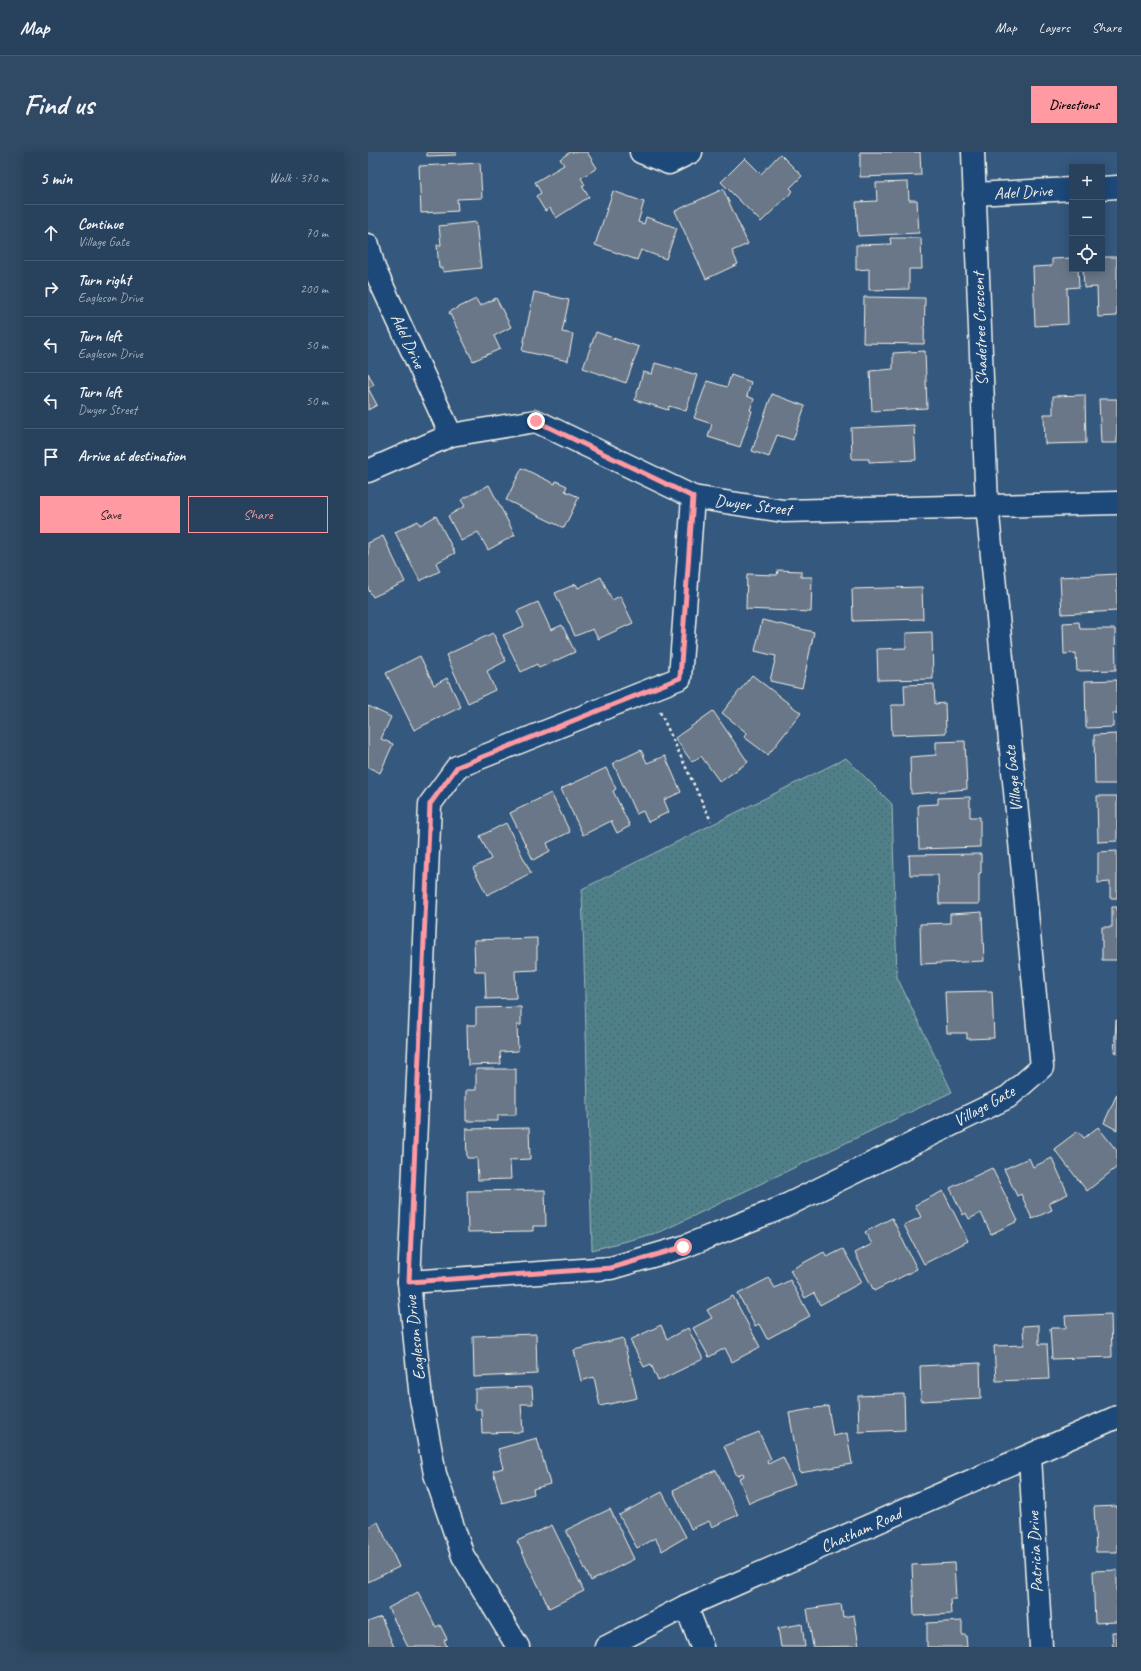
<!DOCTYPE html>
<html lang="en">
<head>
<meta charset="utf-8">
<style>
	:root { --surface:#28425e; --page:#304964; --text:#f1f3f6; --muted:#a5b0bc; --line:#445b73; --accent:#ff9aa2 }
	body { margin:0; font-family:Caveat,sans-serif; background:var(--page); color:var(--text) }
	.controls { position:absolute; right:12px; top:12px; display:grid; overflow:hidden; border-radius:0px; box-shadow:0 2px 10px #0003 }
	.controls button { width:36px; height:36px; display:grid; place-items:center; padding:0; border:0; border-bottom:1px solid var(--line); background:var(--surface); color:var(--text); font:20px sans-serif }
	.stop { position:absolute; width:12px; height:12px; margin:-9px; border:3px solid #ff9aa2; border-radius:50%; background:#fff }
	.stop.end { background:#ff9aa2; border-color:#fff; box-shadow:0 1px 4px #0008 }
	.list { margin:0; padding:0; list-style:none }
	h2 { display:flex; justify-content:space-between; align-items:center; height:52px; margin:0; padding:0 16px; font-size:17px }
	h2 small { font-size:13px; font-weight:400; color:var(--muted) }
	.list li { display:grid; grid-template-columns:26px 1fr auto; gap:12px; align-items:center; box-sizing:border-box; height:56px; padding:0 16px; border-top:1px solid var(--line) }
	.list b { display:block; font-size:15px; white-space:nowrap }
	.list p { margin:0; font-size:13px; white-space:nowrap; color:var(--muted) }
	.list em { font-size:13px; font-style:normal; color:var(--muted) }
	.actions { display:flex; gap:8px; padding:12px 16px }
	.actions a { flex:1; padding:9px 0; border:1px solid var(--accent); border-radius:0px; text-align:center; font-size:14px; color:var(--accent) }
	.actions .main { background:var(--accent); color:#111 }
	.icon { flex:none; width:22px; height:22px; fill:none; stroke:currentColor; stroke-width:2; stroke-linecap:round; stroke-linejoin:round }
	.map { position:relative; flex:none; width:749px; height:1495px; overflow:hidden; border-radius:0px }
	header { display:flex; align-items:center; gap:24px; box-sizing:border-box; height:56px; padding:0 20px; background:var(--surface); border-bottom:1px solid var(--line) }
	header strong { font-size:19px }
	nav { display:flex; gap:22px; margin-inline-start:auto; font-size:14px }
	.intro { display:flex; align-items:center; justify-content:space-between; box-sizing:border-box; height:96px; padding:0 24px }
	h1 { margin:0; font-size:28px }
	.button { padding:10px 18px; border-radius:0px; background:var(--accent); color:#111; font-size:14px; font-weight:700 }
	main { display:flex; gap:24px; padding:0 24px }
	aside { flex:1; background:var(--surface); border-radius:0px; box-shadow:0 2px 10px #0003 }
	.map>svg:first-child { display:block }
	.park { fill:url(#park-dots); stroke:#a2b8b9 }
	.building { fill:#697788; stroke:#f4f1e8 }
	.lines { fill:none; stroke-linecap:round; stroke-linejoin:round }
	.minor-casing { stroke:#f4f1e8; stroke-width:25 }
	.path { stroke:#f4f1e8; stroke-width:2.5; stroke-dasharray:3 3; stroke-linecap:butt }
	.minor { stroke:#1f4a7a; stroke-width:22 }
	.route { stroke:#ff9aa2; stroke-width:5 }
	.labels { text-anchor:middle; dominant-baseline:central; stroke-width:3; stroke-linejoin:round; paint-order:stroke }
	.street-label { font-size:17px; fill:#f4f1e8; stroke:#1f4a7a }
</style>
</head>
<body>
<header>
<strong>Map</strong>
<nav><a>Map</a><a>Layers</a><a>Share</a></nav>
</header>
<div class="intro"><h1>Find us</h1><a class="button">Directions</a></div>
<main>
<aside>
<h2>5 min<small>Walk · 370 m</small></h2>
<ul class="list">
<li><svg class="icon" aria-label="ahead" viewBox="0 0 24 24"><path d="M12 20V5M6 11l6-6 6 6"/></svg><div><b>Continue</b><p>Village Gate</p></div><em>70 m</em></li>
<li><svg class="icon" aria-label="right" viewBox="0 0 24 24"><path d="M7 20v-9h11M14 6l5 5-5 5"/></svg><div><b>Turn right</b><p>Eagleson Drive</p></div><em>200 m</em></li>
<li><svg class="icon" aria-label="left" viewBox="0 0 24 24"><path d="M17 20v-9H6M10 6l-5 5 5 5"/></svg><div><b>Turn left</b><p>Eagleson Drive</p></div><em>50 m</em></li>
<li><svg class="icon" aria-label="left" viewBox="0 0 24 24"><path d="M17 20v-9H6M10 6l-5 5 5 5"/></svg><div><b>Turn left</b><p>Dwyer Street</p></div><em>50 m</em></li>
<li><svg class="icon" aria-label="arrive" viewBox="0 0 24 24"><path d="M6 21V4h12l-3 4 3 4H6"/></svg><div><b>Arrive at destination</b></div></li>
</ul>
<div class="actions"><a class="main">Save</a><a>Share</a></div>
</aside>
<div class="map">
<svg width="749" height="1495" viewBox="0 0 749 1495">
	<defs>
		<pattern id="park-dots" width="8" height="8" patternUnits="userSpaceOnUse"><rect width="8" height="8" fill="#50808a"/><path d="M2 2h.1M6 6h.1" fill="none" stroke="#4d676b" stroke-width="1.8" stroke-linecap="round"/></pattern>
	</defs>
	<rect width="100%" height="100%" fill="#35587e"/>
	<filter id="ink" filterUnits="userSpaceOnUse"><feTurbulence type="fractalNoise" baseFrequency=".025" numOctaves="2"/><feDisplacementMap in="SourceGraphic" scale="8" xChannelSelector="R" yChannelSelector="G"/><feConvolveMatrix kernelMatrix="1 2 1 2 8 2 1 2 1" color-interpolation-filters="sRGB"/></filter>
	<g filter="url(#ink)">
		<!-- park -->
		<polygon class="park" points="478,606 524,652 529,825 584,940 292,1080 224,1098 214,737"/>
		<!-- building -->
		<g class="building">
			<polygon points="59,0 88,0 88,3 59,4"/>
			<polygon points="202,0 219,0 229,16 213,26 217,33 214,34 221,45 188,66 182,56 177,59 168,44 173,41 167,30 196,13 192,7"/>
			<polygon points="492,0 552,0 553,23 492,25"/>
			<polygon points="412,2 434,24 422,36 425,39 393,70 353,30 377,6 393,22"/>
			<polygon points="112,11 114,46 89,47 90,59 53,61 51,14"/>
			<polygon points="540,30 541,48 549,48 551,81 490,84 488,50 509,49 508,31"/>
			<polygon points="355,37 380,92 364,99 370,112 338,127 307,59"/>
			<polygon points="245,39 276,50 270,70 276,72 278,65 309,76 298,107 273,98 269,108 227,93"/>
			<polygon points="108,70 113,116 75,120 75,116 71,116 69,93 73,93 71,74"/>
			<polygon points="522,86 553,86 554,117 541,117 541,137 501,138 501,117 488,118 488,93 523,92"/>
			<polygon points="734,105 749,105 749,164 730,165 729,135 716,136 715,117 734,117"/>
			<polygon points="704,106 704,117 710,117 711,135 699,136 700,172 667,174 665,115 684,114 684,107"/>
			<polygon points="166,140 201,148 194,180 205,182 200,209 154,199"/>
			<polygon points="496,145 557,146 556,192 495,191"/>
			<polygon points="128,146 143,175 126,184 132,197 105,209 81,160 108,147 112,154"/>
			<polygon points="228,180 271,195 258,231 215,216"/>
			<polygon points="557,199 559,256 504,259 502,219 525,217 525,201"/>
			<polygon points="287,211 329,223 318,259 301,254 300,258 267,248 275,220 284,222"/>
			<polygon points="0,221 6,233 0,236"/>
			<polygon points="363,223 383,230 379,244 386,247 382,258 384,259 372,295 340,285 344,272 326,266 339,229 359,235"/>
			<polygon points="0,236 9,253 0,258"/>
			<polygon points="404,242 437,254 425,288 409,283 401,305 384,299"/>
			<polygon points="717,243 718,291 677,292 676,262 685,262 685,244"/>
			<polygon points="731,247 749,247 749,291 733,291"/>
			<polygon points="546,273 548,308 501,310 501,307 484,307 483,276"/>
			<polygon points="154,316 187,332 188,329 199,334 197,339 211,345 196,376 138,348"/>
			<polygon points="121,333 147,383 120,398 110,380 93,389 80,364 97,354 93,348"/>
			<polygon points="68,364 87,401 68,411 72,419 52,429 27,380 50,369 52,373"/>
			<polygon points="15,384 37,430 5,445 0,437 0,391"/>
			<polygon points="410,418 433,419 433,425 444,425 443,460 378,457 379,422 409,423"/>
			<polygon points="749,422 749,459 694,462 692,425"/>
			<polygon points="233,425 244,448 252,444 265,471 230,487 225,477 207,484 187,441 208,432 210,436"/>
			<polygon points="554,435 555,467 485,469 484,437"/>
			<polygon points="170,450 183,478 194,473 207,500 171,516 169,512 153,520 135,483 156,474 149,459"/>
			<polygon points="394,468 446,480 434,536 402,529 408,504 387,499"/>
			<polygon points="711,470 712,477 747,477 748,518 709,519 708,501 696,502 695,471"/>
			<polygon points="564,480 565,527 510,528 509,497 538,496 538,481"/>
			<polygon points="125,481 138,509 119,519 127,538 100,551 78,503"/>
			<polygon points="52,504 66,533 79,526 93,555 46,578 18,521"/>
			<polygon points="384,523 433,561 400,603 376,585 379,581 354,561"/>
			<polygon points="749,528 749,563 749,561 745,561 745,575 718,576 717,529"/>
			<polygon points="566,532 567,552 577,551 578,581 524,583 523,553 537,553 536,533"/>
			<polygon points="0,554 23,565 13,587 25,592 12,621 0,615"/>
			<polygon points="345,559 380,610 352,630 333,604 324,610 307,586"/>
			<polygon points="749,582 749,632 727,632 726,583"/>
			<polygon points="597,589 599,637 543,642 542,605 568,603 568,590"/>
			<polygon points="273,598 279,611 297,604 313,640 296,648 301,660 280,670 275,659 268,662 245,611"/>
			<polygon points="238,616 248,637 245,639 262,674 249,681 243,669 215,683 193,637"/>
			<polygon points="183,641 202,680 179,691 182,699 165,708 142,661"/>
			<polygon points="729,644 749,644 749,689 730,690"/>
			<polygon points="602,645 602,665 612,665 612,695 551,697 550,653 570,652 570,646"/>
			<polygon points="138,671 163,721 119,743 105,716 123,707 112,684"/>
			<polygon points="749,699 749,746 742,746 742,730 730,731 730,700"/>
			<polygon points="613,702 613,721 611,721 611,752 571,752 570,723 542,723 541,703"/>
			<polygon points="744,755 749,755 749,808 734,808 734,775 744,775"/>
			<polygon points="614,760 616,809 553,812 552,772 582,771 582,762"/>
			<polygon points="169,786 169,818 147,819 148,846 118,847 117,819 107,819 106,788"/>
			<polygon points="624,839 626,886 599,887 599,881 579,881 577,840"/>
			<polygon points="153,855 153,873 149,873 150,899 132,900 133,912 100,913 99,873 108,873 108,856"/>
			<polygon points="748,868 749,868 749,901 746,900"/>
			<polygon points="108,917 148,917 148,963 130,963 130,969 98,969 98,938 108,938"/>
			<polygon points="749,942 749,978 736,971"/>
			<polygon points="730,975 749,999 749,1015 719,1039 686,997 710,979 716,986"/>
			<polygon points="161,976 162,1007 142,1008 143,1027 110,1028 109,1006 99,1006 98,977"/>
			<polygon points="661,1006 665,1015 684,1006 700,1042 681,1051 684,1058 664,1067 653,1042 649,1044 636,1017"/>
			<polygon points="624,1016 650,1069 623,1082 613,1061 601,1067 598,1061 595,1063 582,1036"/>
			<polygon points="177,1038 178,1074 165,1074 165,1079 100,1080 99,1039"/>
			<polygon points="575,1039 600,1089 556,1112 536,1073 553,1065 547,1053"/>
			<polygon points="524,1066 549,1117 506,1139 487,1101 504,1092 497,1080"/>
			<polygon points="475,1097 494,1130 452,1153 446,1141 437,1146 422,1118 456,1100 459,1105"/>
			<polygon points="401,1126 407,1136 422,1128 442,1164 399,1187 391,1172 387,1174 370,1142"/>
			<polygon points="365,1144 392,1195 364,1210 357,1196 341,1205 325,1176 344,1166 339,1158"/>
			<polygon points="743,1162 744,1205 684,1207 682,1176 698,1176 697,1164"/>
			<polygon points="293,1173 299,1187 320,1176 335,1207 290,1229 283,1212 276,1215 262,1188"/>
			<polygon points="671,1173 671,1192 679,1192 681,1227 628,1229 626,1194 656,1193 655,1174"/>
			<polygon points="168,1182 169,1222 106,1225 105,1184"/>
			<polygon points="255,1186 269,1246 232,1254 226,1225 213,1229 206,1198"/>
			<polygon points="612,1211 613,1246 553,1249 552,1214"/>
			<polygon points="164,1235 165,1252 153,1252 155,1280 114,1281 113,1257 107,1257 107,1237"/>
			<polygon points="536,1242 537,1278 491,1280 490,1244"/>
			<polygon points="460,1254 465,1284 479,1281 484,1312 432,1321 421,1261"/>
			<polygon points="391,1280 403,1307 399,1309 400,1312 415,1305 427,1332 381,1351 371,1326 376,1324 375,1321 369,1324 356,1294"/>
			<polygon points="169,1286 182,1332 165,1337 166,1342 134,1351 125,1319 135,1316 130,1297"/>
			<polygon points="348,1318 370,1363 344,1375 341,1369 323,1377 305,1338"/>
			<polygon points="294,1340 318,1385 294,1399 287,1386 269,1396 251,1363"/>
			<polygon points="749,1354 749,1400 728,1400 726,1355"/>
			<polygon points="242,1357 266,1407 223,1429 198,1378"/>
			<polygon points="10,1370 31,1415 0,1430 0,1375"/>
			<polygon points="184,1373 216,1439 181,1456 149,1389"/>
			<polygon points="586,1411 588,1447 582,1447 583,1462 546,1464 544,1413"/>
			<polygon points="749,1418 749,1470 727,1471 725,1419"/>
			<polygon points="50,1440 68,1475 72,1473 79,1487 76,1488 79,1495 40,1495 20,1456"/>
			<polygon points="473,1452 475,1465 486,1463 491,1494 445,1495 439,1457"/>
			<polygon points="13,1465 26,1495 0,1495 0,1470"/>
			<polygon points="594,1469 594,1483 598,1483 599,1495 559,1495 559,1471"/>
			<polygon points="434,1472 437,1495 413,1495 410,1476"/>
			<polygon points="744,1480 749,1480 749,1495 745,1495"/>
		</g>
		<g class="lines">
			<defs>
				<g id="minor">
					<polyline points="273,0 301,11 323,0"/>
					<polyline points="734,36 749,35"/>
					<polyline points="606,42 704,37"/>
					<polyline points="0,93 6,116 83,283"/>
					<polyline points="0,319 83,283 168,269 325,345 415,359 749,351"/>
					<polyline points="41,1130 243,1116 315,1095 413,1056 640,945 674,915 619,353 605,0"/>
					<polyline points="662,1304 673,1495"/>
					<polyline points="318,1454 334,1495"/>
					<polyline points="150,1495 95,1404 67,1322 53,1247 41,1130 62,652 89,615 312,526 325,345"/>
					<polyline points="238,1495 318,1454 749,1265"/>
				</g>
			</defs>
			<!-- minor casing -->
			<use href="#minor" class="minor-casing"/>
			<!-- path -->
			<polyline class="path" points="292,560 343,669"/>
			<!-- minor -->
			<use href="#minor" class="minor"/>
		</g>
	</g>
	<g class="lines" filter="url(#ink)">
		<!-- route -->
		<polyline class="route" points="168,269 325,345 312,526 89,615 62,652 41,1130 243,1116 315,1095"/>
	</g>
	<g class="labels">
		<!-- street labels -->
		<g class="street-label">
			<text transform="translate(655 40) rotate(-3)">Adel Drive</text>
			<text transform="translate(612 177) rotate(-92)">Shadetree Crescent</text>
			<text transform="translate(40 189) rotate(65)">Adel Drive</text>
			<text transform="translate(385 353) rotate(7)">Dwyer Street</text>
			<text transform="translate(645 627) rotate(-96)">Village Gate</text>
			<text transform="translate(616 954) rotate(-29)">Village Gate</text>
			<text transform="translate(47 1186) rotate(-96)">Eagleson Drive</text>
			<text transform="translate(493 1378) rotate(-24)">Chatham Road</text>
			<text transform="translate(667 1400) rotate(-93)">Patricia Drive</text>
		</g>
	</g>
</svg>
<div class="controls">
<button>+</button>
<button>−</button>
<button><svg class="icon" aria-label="locate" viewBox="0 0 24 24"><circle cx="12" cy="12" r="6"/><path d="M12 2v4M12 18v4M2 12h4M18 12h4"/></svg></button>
</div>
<div class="stop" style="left:315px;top:1095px"></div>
<div class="stop end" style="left:168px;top:269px"></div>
</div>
</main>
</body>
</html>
